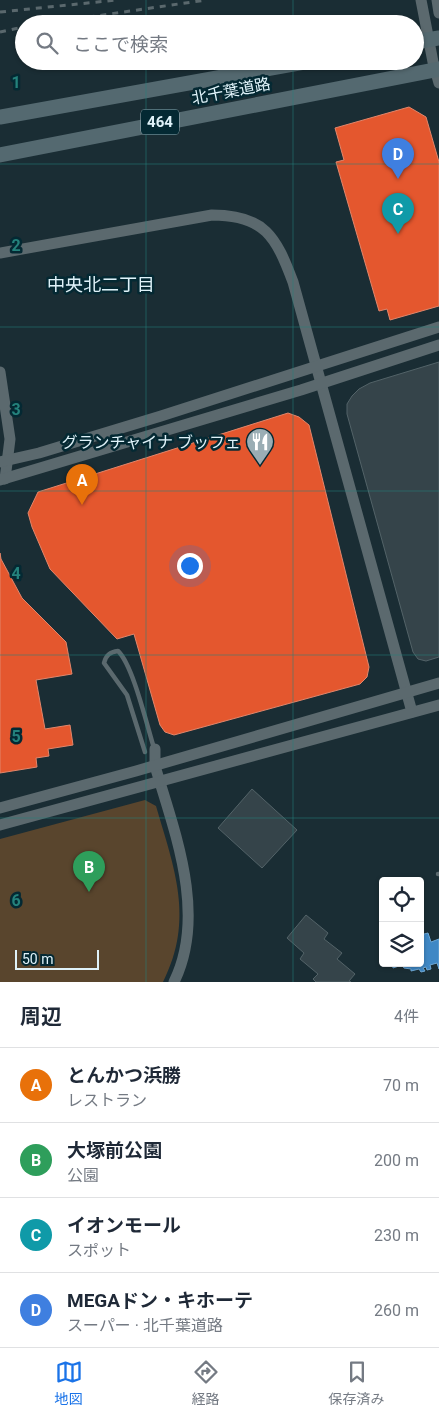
<!DOCTYPE html>
<html lang="ja">
<head>
<meta charset="utf-8">
<style>
	:root { --surface:#fff; --page:#f2f2f3; --text:#1f2937; --muted:#747a83; --line:#e0e1e3; --accent:#1a73e8 }
	body { margin:0; font-family:Roboto,"Noto Sans JP",sans-serif; background:var(--page); color:var(--text) }
	.controls { position:absolute; right:15px; bottom:15px; display:grid; overflow:hidden; border-radius:5px; box-shadow:0 1px 4px #0004 }
	.controls button { width:45px; height:45px; display:grid; place-items:center; padding:0; border:0; border-bottom:1px solid var(--line); background:var(--surface); color:var(--text); font:25px sans-serif }
	.scale { position:absolute; left:15px; bottom:12px; width:84px; box-sizing:border-box; padding-left:5px; border:2px solid #dff2f9; border-top:0; font-size:14px; line-height:18px; white-space:nowrap; color:#dff2f9; -webkit-text-stroke:4px #042933; paint-order:stroke }
	.you { position:absolute; left:189px; top:565px; width:18px; height:18px; margin:-12px; border:4px solid #fff; border-radius:50%; background:#1a73e8; box-shadow:0 0 0 8px #1a73e833 }
	.badge { display:grid; place-items:center; width:32px; height:32px; border-radius:50%; background:var(--accent); color:#fff; font-size:16px; font-weight:700 }
	.pin { position:absolute; translate:-50% -41px; filter:drop-shadow(0 1px 2px #0008) }
	.pin::after { content:''; position:absolute; top:26px; width:18px; height:15px; background:inherit; clip-path:polygon(0 0,100% 0,50% 100%) }
	.list { margin:0; padding:0; list-style:none }
	h2 { display:flex; justify-content:space-between; align-items:center; height:65px; margin:0; padding:0 20px; font-size:21px }
	h2 small { font-size:16px; font-weight:400; color:var(--muted) }
	.list li { display:grid; grid-template-columns:32px 1fr auto; gap:15px; align-items:center; box-sizing:border-box; height:75px; padding:0 20px; border-top:1px solid var(--line) }
	.list b { display:block; font-size:19px; white-space:nowrap }
	.list p { margin:0; font-size:16px; white-space:nowrap; color:var(--muted) }
	.list em { font-size:16px; font-style:normal; color:var(--muted) }
	.icon { flex:none; width:28px; height:28px; fill:none; stroke:currentColor; stroke-width:2; stroke-linecap:round; stroke-linejoin:round }
	.map { position:relative; flex:none; width:439px; height:982px; overflow:hidden }
	.search { position:absolute; background:var(--surface); box-shadow:0 1px 4px #0004; left:15px; right:15px; top:15px; height:55px; display:flex; align-items:center; gap:12px; box-sizing:border-box; padding:0 18px; border-radius:28px; color:var(--muted); font-size:19px }
	.sheet { height:365px; background:var(--surface) }
	nav { display:flex; justify-content:space-around; align-items:center; box-sizing:border-box; height:70px; border-top:1px solid var(--line); background:var(--surface); font-size:14px; color:var(--muted) }
	nav a { display:grid; justify-items:center; gap:2px }
	nav .on { color:var(--accent) }
	.map>svg:first-child { display:block }
	.green { fill:#59452d }
	.shops { fill:#e4572e; stroke:#e2866b }
	.schools { fill:#3f88c5; stroke:#6fa8d5 }
	.building { fill:#35444a; stroke:#536368 }
	.lines { fill:none; stroke-linecap:round; stroke-linejoin:round }
	.service { stroke:#5b696e; stroke-width:4.5 }
	.tertiary { stroke:#5b696e; stroke-width:11 }
	.trunk { stroke:#546970; stroke-width:15 }
	.rail { stroke:#5a686d; stroke-width:3; stroke-dasharray:6 6; stroke-linecap:butt }
	.grid { fill:none; stroke:#24827c; stroke-width:1; stroke-opacity:0.55 }
	.labels { text-anchor:middle; dominant-baseline:central; stroke-width:5; stroke-linejoin:round; paint-order:stroke }
	.shield { fill:#042933; stroke:#9db6be; stroke-width:1 }
	.shield-label { font-size:15px; font-weight:bold; fill:#dff2f9 }
	.street-label { font-size:16px; fill:#dff2f9; stroke:#042933 }
	.poi-label { font-size:16px; fill:#dff2f9; stroke:#042933; text-anchor:end }
	.neighbourhood-label { font-size:18px; fill:#dff2f9; stroke:#042933 }
	.grid-label { font-size:16px; text-anchor:middle; font-weight:bold; fill:#24827c; stroke:#042933; stroke-width:5; stroke-linejoin:round; paint-order:stroke }
</style>
</head>
<body>
<div class="map">
<svg width="439" height="982" viewBox="0 0 439 982">
	<rect width="100%" height="100%" fill="#1a2d34"/>
	<!-- green -->
	<path class="green" d="M 145,800 L 156,806 C 174,868 195,919 163,982 L 0,982 L 0,839 Z"/>
	<!-- shops -->
	<g class="shops">
		<polygon points="409,107 426,117 439,162 439,306 390,320 387,309 379,311 336,162 344,160 335,128"/>
		<polygon points="288,413 299,417 309,425 369,667 367,677 360,684 174,735 165,732 160,725 134,634 117,639 50,569 32,527 28,513 38,492"/>
		<polygon points="0,553 1,559 22,598 66,642 72,674 36,680 45,729 70,725 73,745 48,749 49,756 36,758 37,767 0,773"/>
	</g>
	<!-- schools -->
	<polygon class="schools" points="428,933 431,942 439,939 439,969 437,963 430,965 431,969 427,970 426,967 423,968 425,971 421,972 419,969 411,971 411,969 404,968 402,965 393,968 392,963 420,963 420,935"/>
	<!-- building -->
	<g class="building">
		<polygon points="439,362 439,657 426,661 418,659 413,652 347,414 347,404 352,396 359,389 370,383"/>
		<polygon points="252,789 297,830 262,868 218,828"/>
		<polygon points="306,915 328,933 324,939 342,953 337,959 355,974 349,981 351,982 316,982 313,979 318,974 300,959 304,953 287,938"/>
	</g>
	<g class="lines">
		<!-- service -->
		<g class="service">
			<path d="M 145,752 L 127,695 L 104,663 C 106,655 110,652 118,651 C 133,665 147,726 154,748"/>
			<polyline points="438,874 439,874"/>
		</g>
		<!-- tertiary -->
		<g class="tertiary">
			<polyline points="421,0 433,62 439,83"/>
			<polyline points="437,0 439,13"/>
			<path d="M 0,253 L 212,215 C 265,215 276,237 293,282 L 412,712"/>
			<polyline points="0,372 10,439 5,479"/>
			<polyline points="0,462 39,453 161,416 439,327"/>
			<polyline points="0,480 301,390 439,345"/>
			<path d="M 155,749 L 155,766 C 175,833 207,915 174,982"/>
			<polyline points="0,808 136,771 439,683"/>
			<polyline points="0,825 439,705"/>
		</g>
		<!-- trunk -->
		<g class="trunk">
			<polyline points="415,42 439,38"/>
			<polyline points="0,117 310,61"/>
			<polyline points="0,155 439,69"/>
		</g>
		<!-- rail -->
		<g class="rail">
			<polyline points="0,12 117,0"/>
			<polyline points="41,24 206,0"/>
			<polyline points="0,32 24,27"/>
		</g>
	</g>
	<!-- grid -->
	<path class="grid" d="M 146,0 L 146,24M 293,0 L 293,24M 146,61 L 146,982M 293,61 L 293,982M 0,164 L 439,164M 0,327 L 439,327M 0,491 L 439,491M 0,655 L 439,655M 0,818 L 439,818"/>
	<!-- icons -->
	<defs>
		<symbol id="restaurant-pin" viewBox="-11 -11 22 30"><path d="M0 17L-7.5 6A9.5 9.5 0 1 1 7.5 6Z" fill="#9aadb4" stroke="#042933"/><path d="M-5-6h1v4h1v-4h1v4h1v-4h1v5L-1.5 .5V6h-2V.5L-5-1ZM5-6V6H3V1.5H1.5Q1.5-4 5-6Z" fill="#fff"/></symbol>
	</defs>
	<g fill-rule="evenodd">
		<use href="#restaurant-pin" x="244" y="426" width="32" height="43"/>
	</g>
	<g class="labels">
		<!-- shield labels -->
		<rect class="shield" x="141" y="109.5" width="38" height="25" rx="4"/>
		<g class="shield-label">
			<text x="160" y="122">464</text>
		</g>
		<!-- street labels -->
		<g class="street-label">
			<text transform="translate(231 91) rotate(-11)">北千葉道路</text>
		</g>
		<!-- poi labels -->
		<g class="poi-label">
			<text x="241" y="442">グランチャイナ ブッフェ</text>
		</g>
		<!-- neighbourhood labels -->
		<g class="neighbourhood-label">
			<text x="101" y="284">中央北二丁目</text>
		</g>
	</g>
	<g class="grid-label">
		<text x="16" y="88">1</text>
		<text x="16" y="251">2</text>
		<text x="16" y="415">3</text>
		<text x="16" y="579">4</text>
		<text x="16" y="742">5</text>
		<text x="16" y="906">6</text>
	</g>
</svg>
<div class="controls">
<button><svg class="icon" aria-label="locate" viewBox="0 0 24 24"><circle cx="12" cy="12" r="6"/><path d="M12 2v4M12 18v4M2 12h4M18 12h4"/></svg></button>
<button><svg class="icon" aria-label="layers" viewBox="0 0 24 24"><path d="M12 4l9 5-9 5-9-5zM3 14l9 5 9-5"/></svg></button>
</div>
<div class="scale">50 m</div>
<div class="you"></div>
<div class="pin badge" style="left:82px;top:505px;background:#e8710a">A</div>
<div class="pin badge" style="left:89px;top:892px;background:#2e9e5b">B</div>
<div class="pin badge" style="left:398px;top:234px;background:#0f9aa8">C</div>
<div class="pin badge" style="left:398px;top:179px;background:#3f7fe0">D</div>
<div class="search"><svg class="icon" aria-label="search" viewBox="0 0 24 24"><circle cx="10" cy="10" r="6"/><path d="M15 15l6 6"/></svg>ここで検索</div>
</div>
<section class="sheet">
<h2>周辺<small>4件</small></h2>
<ul class="list">
<li><span class="badge" style="background:#e8710a">A</span><div><b>とんかつ浜勝</b><p>レストラン</p></div><em>70 m</em></li>
<li><span class="badge" style="background:#2e9e5b">B</span><div><b>大塚前公園</b><p>公園</p></div><em>200 m</em></li>
<li><span class="badge" style="background:#0f9aa8">C</span><div><b>イオンモール</b><p>スポット</p></div><em>230 m</em></li>
<li><span class="badge" style="background:#3f7fe0">D</span><div><b>MEGAドン・キホーテ</b><p>スーパー · 北千葉道路</p></div><em>260 m</em></li>
</ul>
</section>
<nav>
<a class="on"><svg class="icon" aria-label="map" viewBox="0 0 24 24"><path d="M3 6l6-2 6 2 6-2v14l-6 2-6-2-6 2zM9 4v14M15 6v14"/></svg>地図</a>
<a><svg class="icon" aria-label="directions" viewBox="0 0 24 24"><path d="M12 3l9 9-9 9-9-9zM9 14v-3h6M13 9l2 2-2 2"/></svg>経路</a>
<a><svg class="icon" aria-label="saved" viewBox="0 0 24 24"><path d="M7 4h10v16l-5-4-5 4z"/></svg>保存済み</a>
</nav>
</body>
</html>
